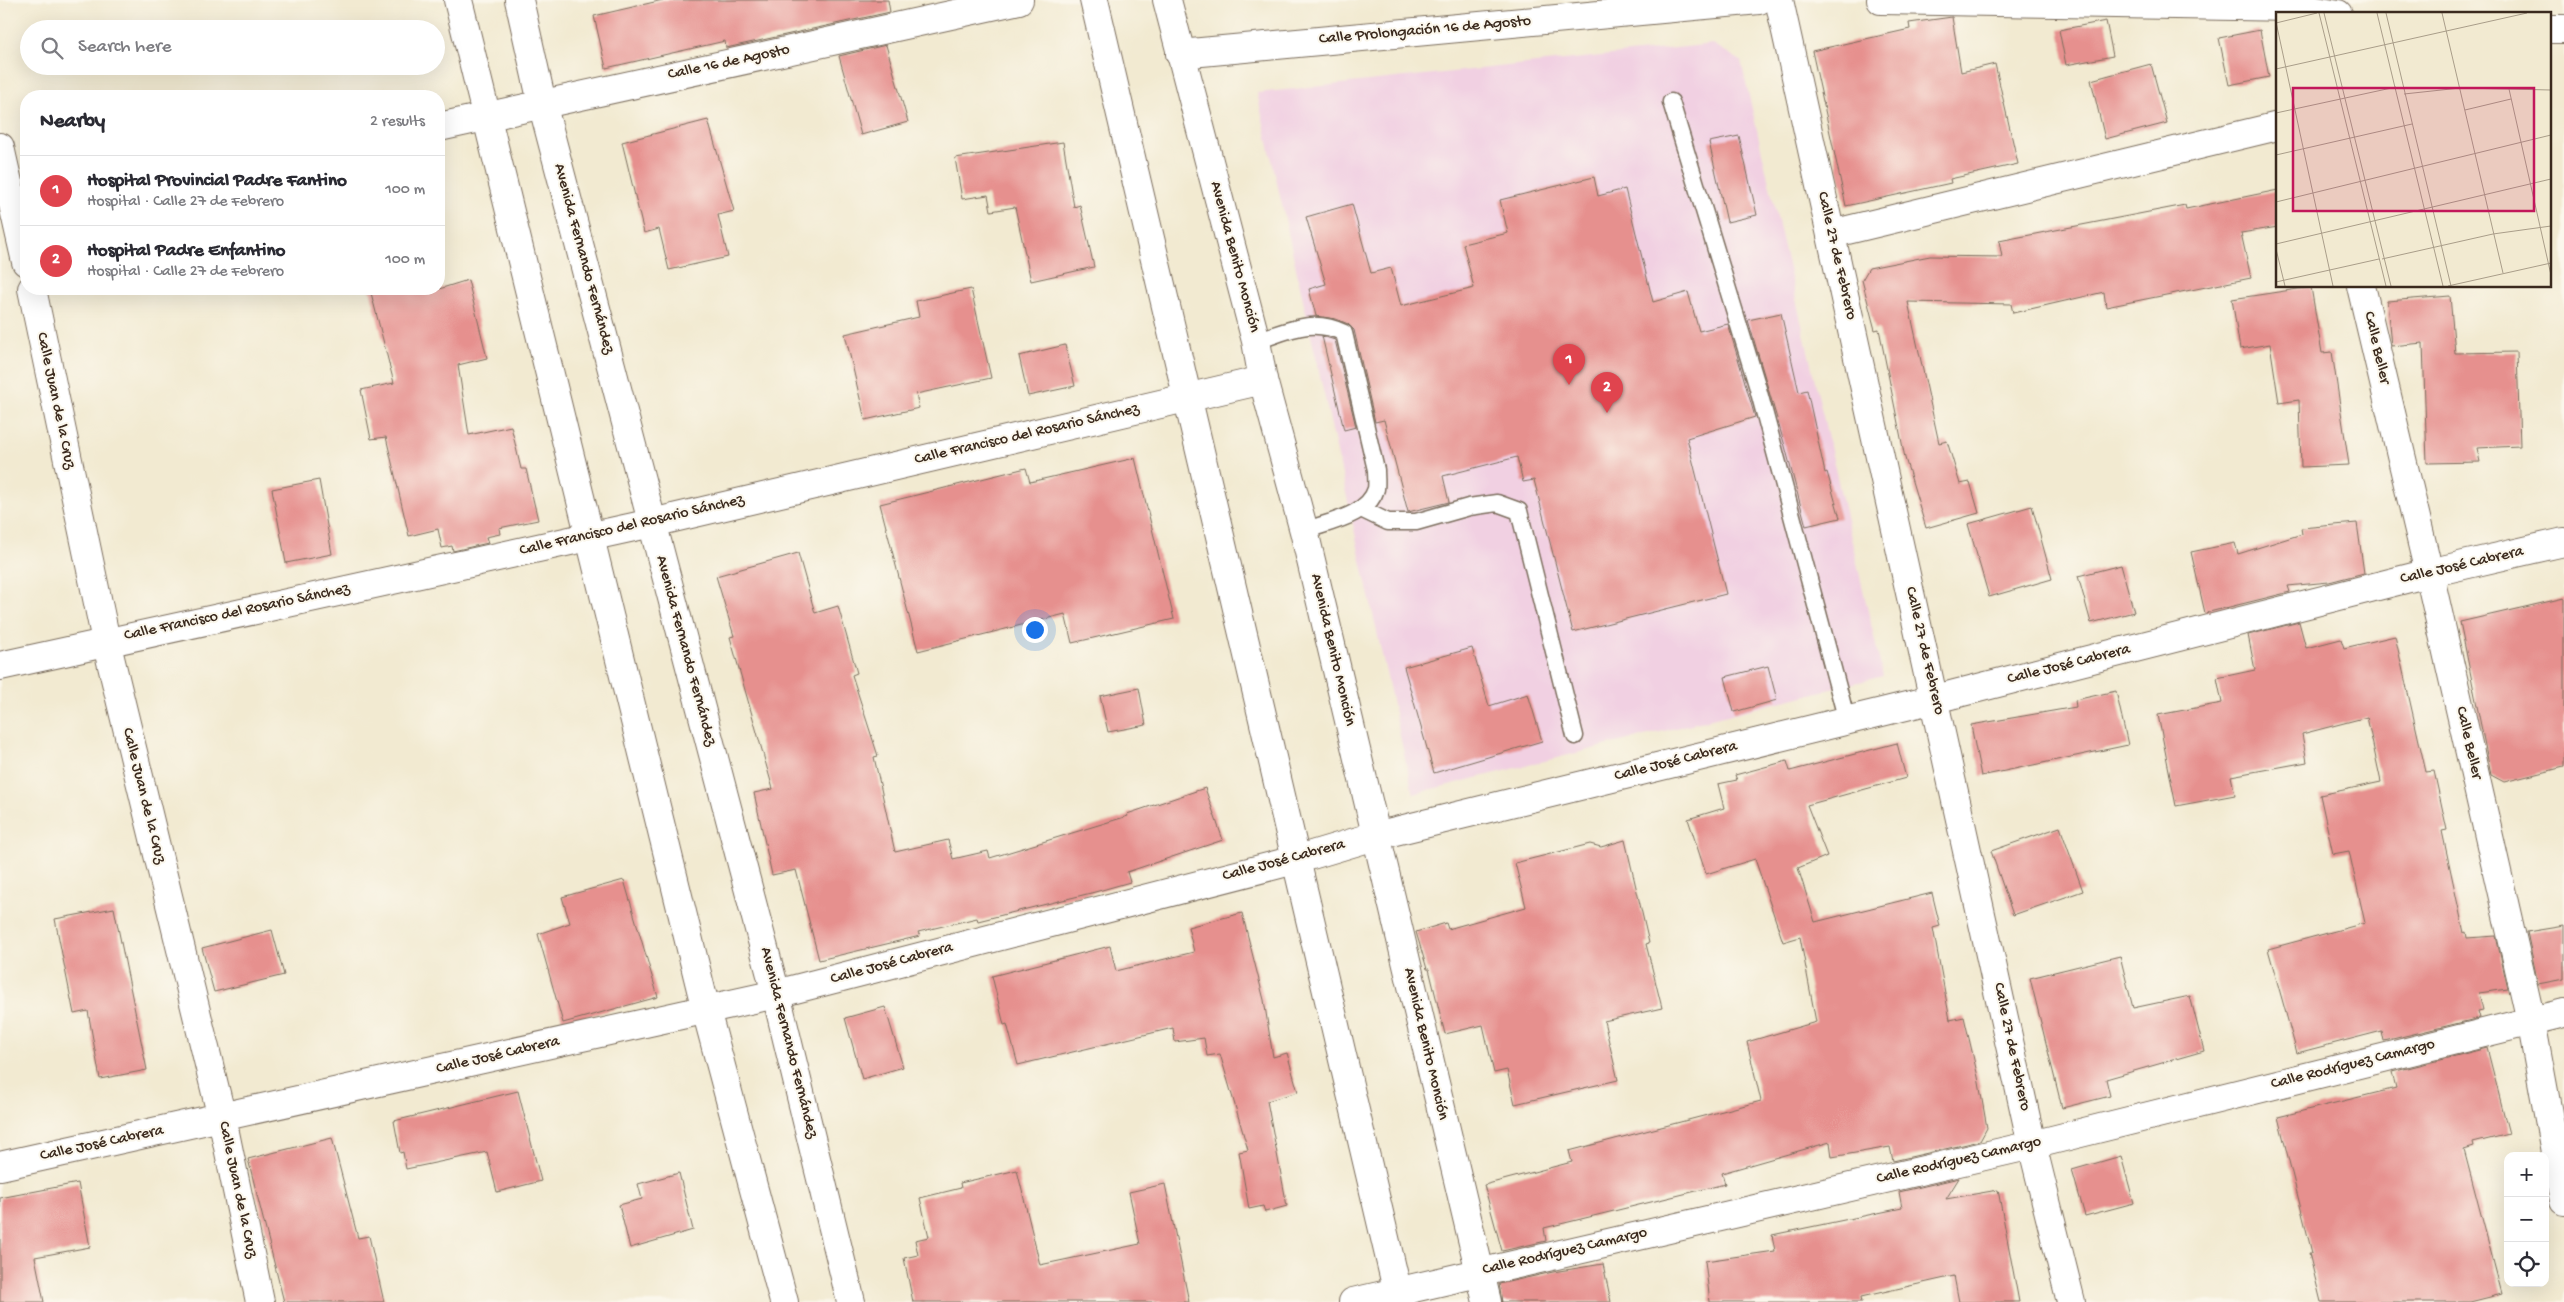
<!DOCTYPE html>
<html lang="en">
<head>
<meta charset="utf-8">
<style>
	:root { --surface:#fff; --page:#f7f7f7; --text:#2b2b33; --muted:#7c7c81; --line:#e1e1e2; --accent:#2563eb }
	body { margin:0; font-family:"Gochi Hand",sans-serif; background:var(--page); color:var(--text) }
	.controls { position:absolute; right:15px; bottom:15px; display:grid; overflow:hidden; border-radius:10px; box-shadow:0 5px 20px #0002 }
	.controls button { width:45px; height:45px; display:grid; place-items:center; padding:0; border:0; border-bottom:1px solid var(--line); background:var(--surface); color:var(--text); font:25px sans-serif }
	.you { position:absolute; left:1034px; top:629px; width:18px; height:18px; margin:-12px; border:4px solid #fff; border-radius:50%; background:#1a73e8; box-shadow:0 0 0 8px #1a73e833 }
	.badge { display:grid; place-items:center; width:32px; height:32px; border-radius:50%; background:var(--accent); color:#fff; font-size:16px; font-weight:700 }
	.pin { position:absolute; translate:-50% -41px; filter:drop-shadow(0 1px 2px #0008) }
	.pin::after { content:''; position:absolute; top:26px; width:18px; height:15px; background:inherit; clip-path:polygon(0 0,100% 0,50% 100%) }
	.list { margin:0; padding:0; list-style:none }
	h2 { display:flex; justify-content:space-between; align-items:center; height:65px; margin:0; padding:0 20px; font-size:21px }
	h2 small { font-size:16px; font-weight:400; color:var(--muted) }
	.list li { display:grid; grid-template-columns:32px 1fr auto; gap:15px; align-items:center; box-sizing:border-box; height:70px; padding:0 20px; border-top:1px solid var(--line) }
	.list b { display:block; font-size:19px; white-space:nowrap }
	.list p { margin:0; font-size:16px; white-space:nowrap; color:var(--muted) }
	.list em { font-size:16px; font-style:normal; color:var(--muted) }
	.icon { flex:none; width:28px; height:28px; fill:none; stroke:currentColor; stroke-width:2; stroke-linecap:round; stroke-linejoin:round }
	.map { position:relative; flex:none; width:2564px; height:1302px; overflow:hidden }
	.search { position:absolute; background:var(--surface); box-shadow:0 5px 20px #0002; left:20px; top:20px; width:425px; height:55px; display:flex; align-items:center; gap:12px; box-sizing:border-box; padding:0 18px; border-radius:28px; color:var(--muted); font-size:19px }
	.panel { position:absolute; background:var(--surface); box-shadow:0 5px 20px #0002; left:20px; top:90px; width:425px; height:205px; border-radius:20px }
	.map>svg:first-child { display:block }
	.built { fill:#f1d0e2 }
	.building { fill:#e6908e }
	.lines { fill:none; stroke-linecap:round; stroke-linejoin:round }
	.service-casing { stroke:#7b6d5d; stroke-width:19 }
	.minor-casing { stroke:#7b6d5d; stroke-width:30 }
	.secondary-casing { stroke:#7b6d5d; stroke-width:30 }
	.service { stroke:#fff; stroke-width:16 }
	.minor { stroke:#fff; stroke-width:28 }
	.secondary { stroke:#fff; stroke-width:28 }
	.labels { text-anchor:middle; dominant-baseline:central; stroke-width:4; stroke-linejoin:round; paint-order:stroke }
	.street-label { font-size:16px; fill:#3b2a1e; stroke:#fbf7ec }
	.inset-road { fill:none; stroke:#a99d89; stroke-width:1 }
	.view { fill:#c2185b; fill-opacity:0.15; stroke:#c2185b; stroke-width:2.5 }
	.inset-edge { fill:none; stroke:#3b2a1e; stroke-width:2.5 }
</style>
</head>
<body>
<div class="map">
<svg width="2564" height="1302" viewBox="0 0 2564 1302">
	<rect width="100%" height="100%" fill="#fbf7ec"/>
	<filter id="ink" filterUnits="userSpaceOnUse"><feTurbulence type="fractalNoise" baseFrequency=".02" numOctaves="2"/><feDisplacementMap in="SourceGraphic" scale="10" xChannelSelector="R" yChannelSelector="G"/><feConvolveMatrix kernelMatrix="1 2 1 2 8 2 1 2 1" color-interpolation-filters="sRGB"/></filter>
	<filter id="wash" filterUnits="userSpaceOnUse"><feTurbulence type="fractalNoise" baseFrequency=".0096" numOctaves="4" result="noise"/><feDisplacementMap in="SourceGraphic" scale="20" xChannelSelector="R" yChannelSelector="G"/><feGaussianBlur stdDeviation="1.12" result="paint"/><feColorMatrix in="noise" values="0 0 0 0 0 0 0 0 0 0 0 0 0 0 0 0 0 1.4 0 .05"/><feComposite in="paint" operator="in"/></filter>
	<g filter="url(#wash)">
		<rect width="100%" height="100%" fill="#f2ead1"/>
		<!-- built -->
		<polygon class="built" points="1713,44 1741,61 1883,676 1413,794 1257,93"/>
		<g id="blocks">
			<!-- building -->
			<g class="building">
				<polygon points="663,0 888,0 890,12 726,48 725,41 606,68 594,16"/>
				<polygon points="1952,17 1961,72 1995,64 2018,164 1950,179 1951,183 1846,206 1812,51 1910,29 1909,23"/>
				<polygon points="2106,21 2113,56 2066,65 2059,30"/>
				<polygon points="2260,30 2269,77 2229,85 2219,38"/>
				<polygon points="886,45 908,122 861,135 839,56"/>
				<polygon points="2151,64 2167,123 2105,139 2091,80"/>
				<polygon points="708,120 734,211 718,215 728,257 669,270 659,229 644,233 622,142"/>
				<polygon points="1739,136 1757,215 1727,222 1709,142"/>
				<polygon points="1063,142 1074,207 1080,205 1094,267 1031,281 1015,207 991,211 988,195 962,199 955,158"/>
				<polygon points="1594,177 1598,196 1625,189 1653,302 1688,292 1699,331 1728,324 1755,417 1687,438 1726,594 1573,632 1534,480 1523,482 1517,457 1443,476 1449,502 1408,512 1384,420 1375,422 1354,330 1348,324 1336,319 1316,316 1309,289 1326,284 1306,217 1352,204 1371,273 1391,268 1401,306 1474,288 1463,244 1508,233 1500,200"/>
				<polygon points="2278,190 2278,227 2241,233 2251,278 2106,307 2104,292 2013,313 2011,304 1908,302 1939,443 1947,441 1960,484 1970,482 1979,513 1926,528 1905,458 1879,329 1875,330 1862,280 1869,268 1930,256 2002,257 1999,241 2185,205 2186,209"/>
				<polygon points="468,280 487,358 458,365 469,435 511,426 521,469 526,469 538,520 499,528 500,534 486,537 488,543 453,551 452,546 442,548 438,529 409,536 386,437 371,439 361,390 394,383 370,289 439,289"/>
				<polygon points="2311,287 2322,353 2332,352 2349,465 2301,467 2299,400 2279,403 2270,344 2240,349 2232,299"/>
				<polygon points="971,289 991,378 916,394 919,408 865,420 845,334 919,317 916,301"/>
				<polygon points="2450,296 2455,353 2517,352 2520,446 2477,448 2480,462 2427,463 2423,343 2391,346 2387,301"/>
				<polygon points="1781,313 1799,392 1807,390 1825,473 1827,472 1840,518 1806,526 1785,446 1748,320"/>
				<polygon points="1322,336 1335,340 1356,427 1344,430"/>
				<polygon points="1065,345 1075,386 1028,396 1019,356"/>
				<polygon points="1135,458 1174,619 1072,643 1065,614 918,651 880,504 1026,468 1030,482"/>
				<polygon points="319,480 332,554 286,563 272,489"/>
				<polygon points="2032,506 2052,579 1989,597 1968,524"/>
				<polygon points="2357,523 2364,573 2329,582 2288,586 2290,592 2205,613 2191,552 2235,543 2238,554 2302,534 2301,528"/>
				<polygon points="798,553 815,613 838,606 857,673 852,675 878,756 874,757 895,852 948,840 953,859 988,851 990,858 1128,816 1127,814 1205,788 1223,840 1127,872 1130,882 1095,892 978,921 977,918 918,932 920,936 819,960 796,870 772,875 754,793 773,789 730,637 734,636 716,576"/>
				<polygon points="2121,565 2134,612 2091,623 2078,576"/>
				<polygon points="2564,598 2564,767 2504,782 2491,775 2460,622"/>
				<polygon points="2299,622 2306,648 2341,639 2344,648 2395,636 2426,772 2434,771 2447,830 2442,831 2464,933 2466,932 2467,938 2496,936 2508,989 2479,993 2483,1010 2478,1011 2480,1018 2384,1041 2382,1031 2297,1053 2268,949 2365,923 2349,851 2333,854 2320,795 2381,782 2367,717 2302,734 2307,762 2231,776 2235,795 2176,806 2158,715 2222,703 2217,678 2255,670 2248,635"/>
				<polygon points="1472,648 1489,706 1528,694 1542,741 1434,773 1404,667"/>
				<polygon points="1768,666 1777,700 1734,712 1725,677"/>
				<polygon points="1139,688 1146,725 1108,732 1100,696"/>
				<polygon points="2116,691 2128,745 1981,776 1971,725 2076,707 2075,700"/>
				<polygon points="1897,743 1906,778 1807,805 1827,856 1798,868 1815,922 1932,893 1940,926 1933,928 1950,1020 1964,1017 1978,1077 1987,1128 1980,1141 1893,1161 1890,1147 1832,1157 1830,1142 1722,1173 1725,1184 1544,1228 1546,1241 1502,1251 1484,1185 1572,1162 1569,1151 1761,1101 1747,1042 1816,1022 1800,937 1783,942 1755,859 1706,874 1688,819 1724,808 1718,784 1737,780 1735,775 1787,761 1790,771"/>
				<polygon points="2060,827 2083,891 2013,915 1991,851"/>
				<polygon points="1625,840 1649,943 1646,944 1662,1008 1604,1021 1618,1080 1515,1104 1507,1070 1494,1073 1483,1025 1445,1034 1429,969 1427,969 1416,932 1446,923 1448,929 1526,907 1515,863 1590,844 1601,847"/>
				<polygon points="624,880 658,997 563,1023 538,934 570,923 562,897"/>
				<polygon points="114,908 147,1070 100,1079 88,1011 74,1014 55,919"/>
				<polygon points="1242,913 1264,1000 1273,1057 1287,1053 1298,1092 1267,1101 1287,1206 1265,1212 1263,1206 1249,1209 1239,1152 1248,1150 1220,1054 1207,1056 1204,1038 1175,1042 1173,1028 1018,1065 1007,1024 1004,1025 992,976 1110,946 1116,971 1194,952 1188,927"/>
				<polygon points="2564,926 2564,979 2538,984 2527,932"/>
				<polygon points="272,930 284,975 214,992 202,948"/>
				<polygon points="2120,956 2133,1008 2190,996 2204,1051 2106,1079 2110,1096 2062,1108 2030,978"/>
				<polygon points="885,1007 903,1067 862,1079 845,1018"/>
				<polygon points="2487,1048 2509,1134 2473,1143 2474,1147 2464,1150 2502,1294 2470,1302 2321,1302 2309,1253 2312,1253 2278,1117 2396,1088 2392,1072"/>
				<polygon points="518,1091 541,1181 497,1192 487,1152 406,1169 403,1152 400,1153 394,1121"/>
				<polygon points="332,1138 358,1238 369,1236 384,1302 284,1302 248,1159"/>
				<polygon points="2121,1156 2134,1203 2085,1216 2072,1170"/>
				<polygon points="1017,1170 1040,1265 1140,1244 1129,1192 1165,1184 1189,1302 913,1302 904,1258 918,1255 915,1240 929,1237 920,1198 961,1188 960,1183"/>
				<polygon points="679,1173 693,1230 630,1248 619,1205 642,1199 638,1184"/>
				<polygon points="1959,1178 1946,1199 1998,1190 2019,1302 1959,1302 1954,1276 1861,1297 1862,1302 1710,1302 1705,1261 1775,1251 1772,1235 1902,1208 1899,1192"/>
				<polygon points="78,1183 90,1247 35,1257 44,1302 0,1302 0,1198"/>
				<polygon points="1603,1264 1611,1302 1502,1302 1499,1284 1553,1272"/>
			</g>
		</g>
	</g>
	<g filter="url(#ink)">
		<use href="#blocks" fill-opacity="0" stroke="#7b6d5d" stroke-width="1"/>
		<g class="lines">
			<defs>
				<g id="service">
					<polyline points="1671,102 1757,385 1847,721"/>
					<path d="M 1256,341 C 1288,331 1312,317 1344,333 L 1376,470 C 1376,476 1377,484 1376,489 C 1368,516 1328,522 1304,531"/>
					<polyline points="1361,509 1388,522 1416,522 1469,507 1497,503 1519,511 1575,736"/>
				</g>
				<g id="minor">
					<polyline points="1094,0 1400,1302"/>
					<polyline points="1167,0 1256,341 1263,380 1304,531 1487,1302"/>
					<polyline points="1779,0 2032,1145 2071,1302"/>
					<polyline points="1881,0 2299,7 2338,14"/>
					<polyline points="2550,29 2564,29"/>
					<polyline points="1180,54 1759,0"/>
					<polyline points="439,127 1019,0"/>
					<polyline points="0,147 26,262"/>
					<polyline points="1831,234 2278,126"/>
					<polyline points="2361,286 2429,573 2531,1021 2564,1201"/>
					<polyline points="32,289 106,641 222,1118 260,1302"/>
					<polyline points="0,666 652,523 1263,380"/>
					<polyline points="0,1166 776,994 1295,860 1375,836 1935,699 2429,573 2564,542"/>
					<polyline points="1353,1302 2032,1145 2564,1013"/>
				</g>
				<g id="secondary">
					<polyline points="458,0 706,1010 784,1302"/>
					<polyline points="519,0 542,103 776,994 851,1302"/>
				</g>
			</defs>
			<!-- service casing -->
			<use href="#service" class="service-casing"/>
			<!-- minor casing -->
			<use href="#minor" class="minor-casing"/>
			<!-- secondary casing -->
			<use href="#secondary" class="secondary-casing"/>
			<!-- service -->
			<use href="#service" class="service"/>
			<!-- minor -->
			<use href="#minor" class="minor"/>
			<!-- secondary -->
			<use href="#secondary" class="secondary"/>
		</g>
	</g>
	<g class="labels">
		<!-- street labels -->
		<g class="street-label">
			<text transform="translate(1425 31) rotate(-5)">Calle Prolongación 16 de Agosto</text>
			<text transform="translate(729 63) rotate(-12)">Calle 16 de Agosto</text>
			<text transform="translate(1836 256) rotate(77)">Calle 27 de Febrero</text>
			<text transform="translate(1234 257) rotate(75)">Avenida Benito Monción</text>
			<text transform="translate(583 259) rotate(75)">Avenida Fernando Fernández</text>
			<text transform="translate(2376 348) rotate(77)">Calle Beller</text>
			<text transform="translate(55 401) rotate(78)">Calle Juan de la Cruz</text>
			<text transform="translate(1027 435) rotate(-13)">Calle Francisco del Rosario Sánchez</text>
			<text transform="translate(632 526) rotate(-13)">Calle Francisco del Rosario Sánchez</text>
			<text transform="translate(2462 566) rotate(-13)">Calle José Cabrera</text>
			<text transform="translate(237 613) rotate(-12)">Calle Francisco del Rosario Sánchez</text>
			<text transform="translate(1332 650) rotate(77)">Avenida Benito Monción</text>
			<text transform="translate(685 651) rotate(75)">Avenida Fernando Fernández</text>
			<text transform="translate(1924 651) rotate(77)">Calle 27 de Febrero</text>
			<text transform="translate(2069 665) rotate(-14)">Calle José Cabrera</text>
			<text transform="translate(2468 743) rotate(77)">Calle Beller</text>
			<text transform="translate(1676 762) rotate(-14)">Calle José Cabrera</text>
			<text transform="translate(143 796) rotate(76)">Calle Juan de la Cruz</text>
			<text transform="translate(1284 861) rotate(-15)">Calle José Cabrera</text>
			<text transform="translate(892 964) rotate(-15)">Calle José Cabrera</text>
			<text transform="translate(788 1043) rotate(76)">Avenida Fernando Fernández</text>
			<text transform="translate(1425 1044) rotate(77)">Avenida Benito Monción</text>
			<text transform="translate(2011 1047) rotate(78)">Calle 27 de Febrero</text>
			<text transform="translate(498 1056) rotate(-13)">Calle José Cabrera</text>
			<text transform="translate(2353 1065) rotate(-14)">Calle Rodríguez Camargo</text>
			<text transform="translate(102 1144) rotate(-12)">Calle José Cabrera</text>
			<text transform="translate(1959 1161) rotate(-13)">Calle Rodríguez Camargo</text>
			<text transform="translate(237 1190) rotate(78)">Calle Juan de la Cruz</text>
			<text transform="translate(1565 1252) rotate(-13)">Calle Rodríguez Camargo</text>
		</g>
	</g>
	<!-- overview -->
	<g transform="translate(2276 12)">
		<rect width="275" height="275" fill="#f2ead1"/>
		<path class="inset-road" d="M 43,1 L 110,274M 48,1 L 115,274M 101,1 L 167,274M 110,1 L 175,274M 166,1 L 227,261M 0,10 L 57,274M 0,11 L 41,1M 0,57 L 251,1M 233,77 L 275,263M 128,82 L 184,76 L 275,78M 189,98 L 235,87M 0,101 L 120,75M 0,143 L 136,112M 0,190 L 275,123M 0,232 L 275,167M 0,237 L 9,274M 106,247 L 217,222 L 275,214M 0,270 L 103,247M 172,274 L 275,251"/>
		<path class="view" d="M 17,76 L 258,76 L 258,199 L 17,199 Z"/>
		<rect width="275" height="275" class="inset-edge"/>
	</g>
</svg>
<div class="controls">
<button>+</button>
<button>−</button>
<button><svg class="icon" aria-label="locate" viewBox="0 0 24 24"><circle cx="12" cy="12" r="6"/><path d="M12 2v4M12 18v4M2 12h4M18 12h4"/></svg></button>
</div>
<div class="you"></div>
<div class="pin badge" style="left:1569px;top:385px;background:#e0444e">1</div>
<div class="pin badge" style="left:1607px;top:413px;background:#e0444e">2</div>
<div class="search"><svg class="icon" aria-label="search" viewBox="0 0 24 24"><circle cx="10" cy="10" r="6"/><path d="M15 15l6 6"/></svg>Search here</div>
<section class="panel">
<h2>Nearby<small>2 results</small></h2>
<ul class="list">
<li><span class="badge" style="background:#e0444e">1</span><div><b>Hospital Provincial Padre Fantino</b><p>Hospital · Calle 27 de Febrero</p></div><em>100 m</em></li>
<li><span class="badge" style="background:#e0444e">2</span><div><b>Hospital Padre Enfantino</b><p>Hospital · Calle 27 de Febrero</p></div><em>100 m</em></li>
</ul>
</section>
</div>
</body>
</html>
